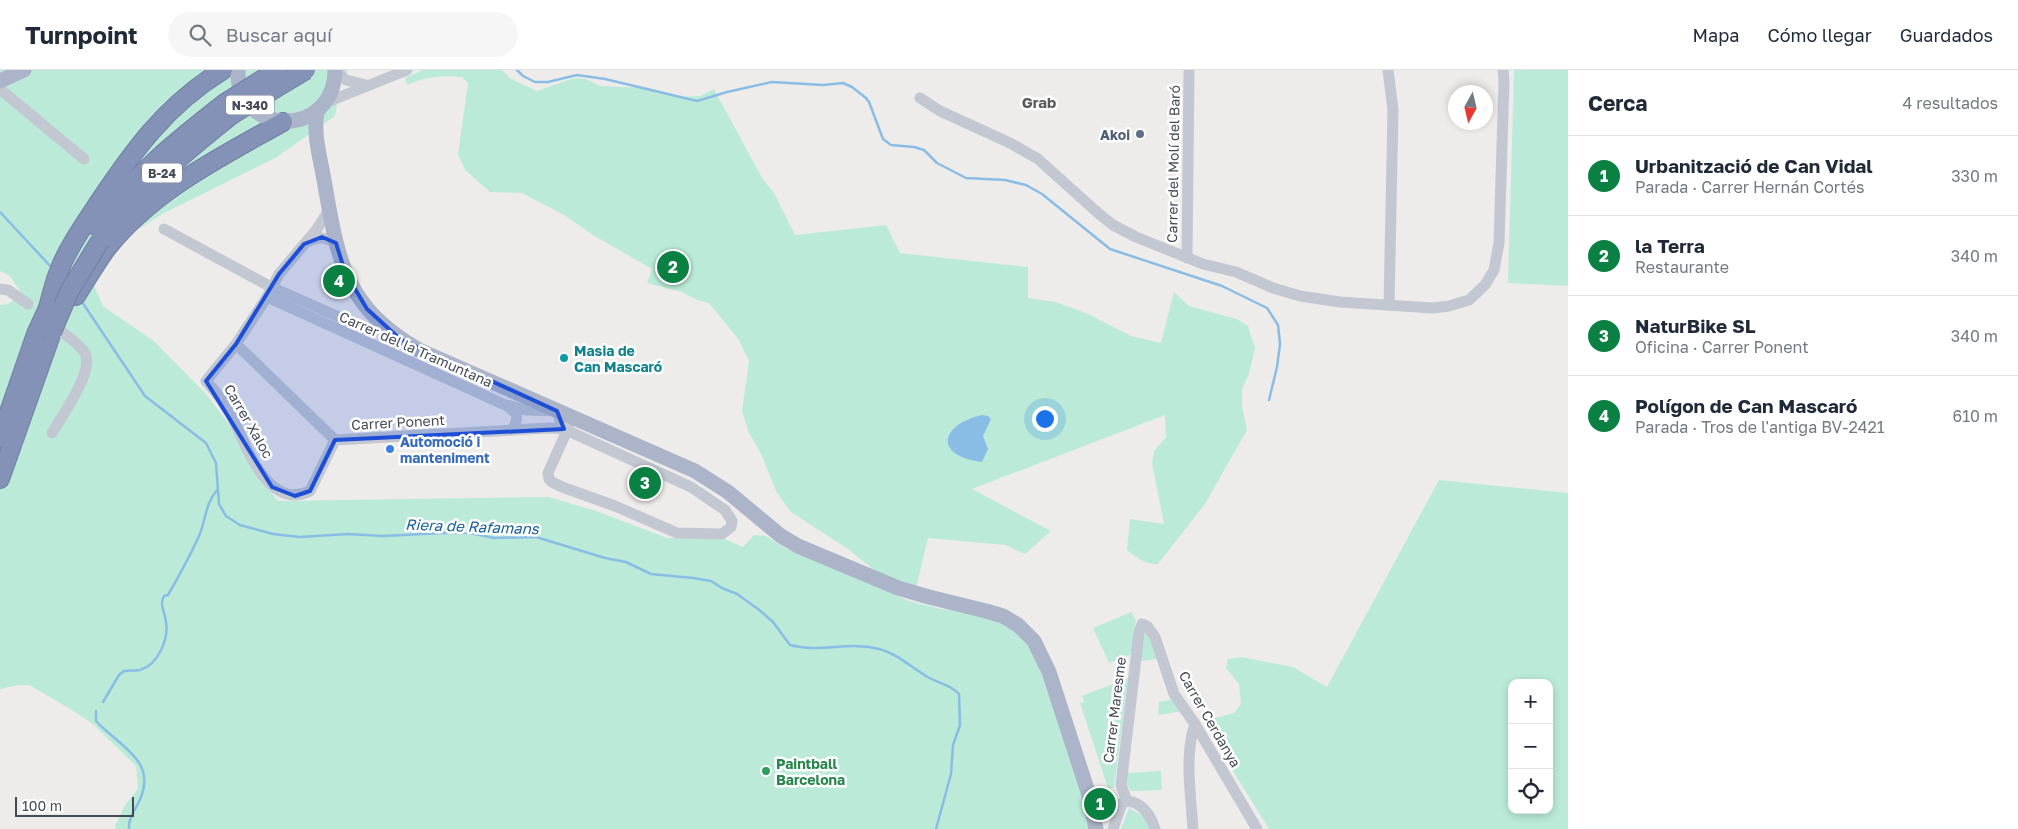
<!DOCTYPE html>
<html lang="es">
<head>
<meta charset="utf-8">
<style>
	:root { --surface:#fff; --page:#f6f6f7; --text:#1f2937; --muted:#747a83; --line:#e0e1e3; --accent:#0b8043 }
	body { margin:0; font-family:"Golos Text",sans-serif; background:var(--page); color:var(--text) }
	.controls { position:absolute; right:15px; bottom:15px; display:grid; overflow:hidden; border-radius:10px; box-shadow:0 2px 8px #0003 }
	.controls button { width:45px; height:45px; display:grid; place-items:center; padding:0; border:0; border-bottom:1px solid var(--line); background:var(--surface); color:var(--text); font:25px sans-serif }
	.compass { position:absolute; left:1448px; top:15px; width:45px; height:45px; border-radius:50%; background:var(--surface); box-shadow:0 2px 8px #0003; rotate:188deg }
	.scale { position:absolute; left:15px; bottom:12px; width:119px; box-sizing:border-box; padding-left:5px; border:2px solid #454a57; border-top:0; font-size:14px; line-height:18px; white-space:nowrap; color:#454a57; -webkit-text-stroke:4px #fff; paint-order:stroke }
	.you { position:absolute; left:1044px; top:348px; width:18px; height:18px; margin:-12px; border:4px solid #fff; border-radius:50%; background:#1a73e8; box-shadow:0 0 0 8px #1a73e833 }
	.badge { display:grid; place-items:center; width:32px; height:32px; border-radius:50%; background:var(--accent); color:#fff; font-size:16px; font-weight:700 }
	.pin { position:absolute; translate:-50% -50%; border:2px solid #fff; box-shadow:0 1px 5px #0006 }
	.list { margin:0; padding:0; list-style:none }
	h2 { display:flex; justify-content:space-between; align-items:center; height:65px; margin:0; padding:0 20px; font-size:21px }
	h2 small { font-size:16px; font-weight:400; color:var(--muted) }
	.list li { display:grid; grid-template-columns:32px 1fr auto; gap:15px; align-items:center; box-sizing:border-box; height:80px; padding:0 20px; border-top:1px solid var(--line) }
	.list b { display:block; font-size:19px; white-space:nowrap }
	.list p { margin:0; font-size:16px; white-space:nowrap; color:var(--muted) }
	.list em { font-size:16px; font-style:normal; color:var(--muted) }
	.icon { flex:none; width:28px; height:28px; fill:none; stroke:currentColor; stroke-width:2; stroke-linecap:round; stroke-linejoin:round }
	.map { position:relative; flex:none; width:1568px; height:759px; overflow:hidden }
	header { display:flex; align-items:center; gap:30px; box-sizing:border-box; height:70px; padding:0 25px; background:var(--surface); border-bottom:1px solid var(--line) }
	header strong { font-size:24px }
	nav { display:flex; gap:28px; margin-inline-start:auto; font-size:18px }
	.search { width:350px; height:45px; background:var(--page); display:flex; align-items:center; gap:12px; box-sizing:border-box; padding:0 18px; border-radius:28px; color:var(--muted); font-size:19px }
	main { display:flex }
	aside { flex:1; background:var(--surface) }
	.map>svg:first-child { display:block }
	.green { fill:#bbebd8; fill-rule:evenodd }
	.water { fill:#8abde5 }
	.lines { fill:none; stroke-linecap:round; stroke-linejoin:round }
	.stream { stroke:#8abde5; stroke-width:2.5 }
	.highway-casing { stroke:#717da4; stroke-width:20 }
	.minor { stroke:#c2c7d2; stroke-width:11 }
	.major { stroke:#acb4c9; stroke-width:15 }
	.highway { stroke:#8592b8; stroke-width:18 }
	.highway-bridge-casing { stroke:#717da4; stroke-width:20; stroke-linecap:butt }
	.highway-bridge { stroke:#8592b8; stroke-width:18 }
	.marked { fill:#1d4ed8; fill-opacity:0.2; stroke:#1d4ed8; stroke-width:4; stroke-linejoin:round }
	.service-dot { fill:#5c6f8a; stroke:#fff; stroke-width:2 }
	.culture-dot { fill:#0f9aa8; stroke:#fff; stroke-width:2 }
	.shop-dot { fill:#3f7fe0; stroke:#fff; stroke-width:2 }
	.leisure-dot { fill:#2e9e5b; stroke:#fff; stroke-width:2 }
	.labels { text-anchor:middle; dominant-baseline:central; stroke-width:5; stroke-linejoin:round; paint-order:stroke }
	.shield { fill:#fff; stroke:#7d8089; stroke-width:1 }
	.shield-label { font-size:12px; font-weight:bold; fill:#454a57 }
	.service-label { font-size:14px; font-weight:bold; fill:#4e5e75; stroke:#fff; text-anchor:end }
	.street-label { font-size:14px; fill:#454a57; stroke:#fff }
	.culture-label { font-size:14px; font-weight:bold; fill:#0d838f; stroke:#fff; text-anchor:start }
	.shop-label { font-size:14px; font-weight:bold; fill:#366cbe; stroke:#fff; text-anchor:start }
	.leisure-label { font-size:14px; font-weight:bold; fill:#27864d; stroke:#fff; text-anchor:start }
	.neighbourhood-label { font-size:15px; font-weight:bold; fill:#595a60; stroke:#fff }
	.water-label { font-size:15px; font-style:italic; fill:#145f9b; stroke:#fff }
</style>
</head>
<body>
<header>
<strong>Turnpoint</strong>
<div class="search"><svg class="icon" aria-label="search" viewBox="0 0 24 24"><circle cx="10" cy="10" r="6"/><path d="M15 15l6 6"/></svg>Buscar aquí</div>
<nav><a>Mapa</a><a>Cómo llegar</a><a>Guardados</a></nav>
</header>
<main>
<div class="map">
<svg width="1568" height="759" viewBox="0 0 1568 759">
	<rect width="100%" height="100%" fill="#eeeceb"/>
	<!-- green -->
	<g class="green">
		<polygon points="0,0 348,0 341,12 335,46 277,87 164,143 132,163 112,188 94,216 103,236 155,272 207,325 231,357 251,396 278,431 549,427 599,442 667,468 725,469 743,477 754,465 766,466 785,478 909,531 941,539 969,542 997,550 1016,562 1033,582 1076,696 1090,759 116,759 115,756 125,735 138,719 136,696 93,654 67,637 29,615 18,615 0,619 0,235 8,234 22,224 10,206 0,201"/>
		<path d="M 423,0 L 502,0 L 511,9 L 537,21 L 574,8 L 586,9 L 600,16 L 649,18 L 676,27 L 700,26 L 714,19 L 762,108 L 774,123 L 795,165 L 886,155 L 900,183 L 1028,197 L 1028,228 L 1056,232 L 1088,244 L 1131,266 L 1161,273 L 1174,222 L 1189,236 L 1237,249 L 1248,256 L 1255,278 L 1249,304 L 1242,319 L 1242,336 L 1247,360 L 1205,434 L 1158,494 C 1145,495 1136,487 1127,480 L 1130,449 L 1164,454 L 1152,393 L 1154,381 L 1166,367 L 1165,345 L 972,419 L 1051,461 L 1025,484 L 1005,475 L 928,468 L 916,518 L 879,504 L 848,479 L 791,442 L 777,423 L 761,384 L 748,361 L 742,341 L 749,291 L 739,270 L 709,233 L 697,230 L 682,222 L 647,213 L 652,199 L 593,165 L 564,145 L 522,123 L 490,122 L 465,100 L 458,84 L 468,13 L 462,7 C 440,6 427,6 407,15 L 405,8 Z"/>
		<polygon points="1514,0 1568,0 1568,216 1508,213"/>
		<path d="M 1439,410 L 1568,423 L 1568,759 L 1269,759 L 1213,669 L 1204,651 L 1234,643 L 1241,634 L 1239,614 L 1226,598 L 1228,589 L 1242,587 L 1293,597 L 1327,617 ZM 1512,613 L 1549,613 L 1549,740 L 1512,740 Z"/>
		<polygon points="1131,542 1136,550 1132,584 1109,593 1093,558"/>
		<polygon points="1145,562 1147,564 1159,589 1140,591"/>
		<polygon points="1128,608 1114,718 1108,718 1080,633 1084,632 1082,626"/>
		<polygon points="1175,629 1183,641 1158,645 1159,632"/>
		<polygon points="1161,701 1162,720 1131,721 1127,715 1127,703"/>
		<polygon points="1129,738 1146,748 1149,759 1121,759"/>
	</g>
	<!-- water -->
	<path class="water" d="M 982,345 L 988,346 L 991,349 L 983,366 L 988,379 L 982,392 C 934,386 939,355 982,345 Z"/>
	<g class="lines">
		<!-- stream -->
		<g class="stream">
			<polyline points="517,0 523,6 535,12 548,12 577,5 605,9 697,31 727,22 772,12 823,15 843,13 852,17 866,28 869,32 883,69 891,75 914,77 924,80 937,93 966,108 1005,110 1026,115 1042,124 1110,179 1222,216 1267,238 1278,255 1280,274 1277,297 1269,330"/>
			<polyline points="0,142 53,199"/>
			<path d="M 80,229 L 145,326 L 206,373 L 216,393 L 219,434 L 226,446 L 240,455 L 273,464 L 299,467 L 348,464 L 383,466 L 443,463 L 470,463 L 494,468 L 536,467 L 605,488 L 626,492 L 651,504 L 693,508 L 711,511 L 722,518 L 737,524 L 758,539 L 773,552 L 790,575 C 820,583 850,571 879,579 C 896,583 911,597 926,606 C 937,613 950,614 959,624 L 960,655 L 953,675 L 951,704 L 936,759"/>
			<path d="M 103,632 L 119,605 L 124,601 C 129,600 135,601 140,600 C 158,595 169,569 166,552 C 165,542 159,535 164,526 L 168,525 C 179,506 190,486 199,466 C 206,450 205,434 217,420"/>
			<path d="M 96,641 L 96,651 C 118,675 156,690 141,727 C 137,738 128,747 129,759"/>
		</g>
		<defs>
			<g id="highway">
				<path d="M 96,156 C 134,105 175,72 225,33"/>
				<path d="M 102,168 C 140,120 185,82 233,44"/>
				<path d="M 76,226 C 86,210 96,193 107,178 C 153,120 221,87 283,52"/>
				<path d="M 48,238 C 51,226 54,213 59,201 C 67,179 84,155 97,135 C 133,81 166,35 223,0"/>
				<polyline points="0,368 36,264"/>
				<polyline points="0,409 52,262"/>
			</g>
		</defs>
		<!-- highway casing -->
		<use href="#highway" class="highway-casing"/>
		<!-- minor -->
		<g class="minor">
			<polyline points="335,0 346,10 366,15"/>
			<polyline points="1388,0 1393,40 1389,235"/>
			<polyline points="0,19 84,89"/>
			<polyline points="920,28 940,41 1010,73 1038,89 1098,143 1113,155 1136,167 1203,194 1236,202 1273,218 1300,226 1340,232 1433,238 1449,236 1469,230 1485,215 1494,200 1499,173 1504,11 1503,0"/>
			<polyline points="325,33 407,0"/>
			<path d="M 329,140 L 317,159 L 279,204 L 267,227 L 236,274 L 206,311 C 215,321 224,332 231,345 C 246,374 267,442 310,421 L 335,370"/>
			<polyline points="164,159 271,217 366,259"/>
			<path d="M 307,172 C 318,166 325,167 336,173"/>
			<polyline points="1187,188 1189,0"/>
			<polyline points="0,219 8,220 28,234"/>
			<polyline points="267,227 503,334 526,340 557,341 565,365 548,403 549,409 552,412 562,417 615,436 677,463 722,464 731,457 732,451 725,440 691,417 564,359"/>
			<polyline points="236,274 335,370 548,358 569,359"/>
			<path d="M 507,336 C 519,344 519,348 512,360"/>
			<path d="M 52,363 C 62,346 94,302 85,283 C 80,274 67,266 59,260"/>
			<polyline points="1127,731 1121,715 1139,563 1142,554 1147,556 1155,567 1174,624 1195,654 1257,759"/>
			<path d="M 1113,759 L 1122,733 L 1127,731 C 1142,732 1151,746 1155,759"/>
			<path d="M 1193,759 C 1191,727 1184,684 1195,654"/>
		</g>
		<!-- major -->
		<g class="major">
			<path d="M 238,0 C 235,66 334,70 335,0"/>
			<polyline points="0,11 24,0"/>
			<path d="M 317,41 C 313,64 320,87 324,110 C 338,189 343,236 419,280 L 695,401 L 728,422 L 781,466 L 798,476 L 898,518 L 929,527 L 986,541 L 1003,546 L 1018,555 L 1034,571 L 1049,602 L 1089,725 L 1096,759"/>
		</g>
		<!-- highway -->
		<use href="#highway" class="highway"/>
		<defs>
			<g id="highway-bridge">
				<polyline points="225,33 277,0"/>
				<polyline points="233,44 306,0"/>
				<polyline points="52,262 70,220 100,171"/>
				<polyline points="36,264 48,238"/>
			</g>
		</defs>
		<!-- highway-bridge casing -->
		<use href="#highway-bridge" class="highway-bridge-casing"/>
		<!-- highway-bridge -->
		<use href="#highway-bridge" class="highway-bridge"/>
	</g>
	<!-- marked area -->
	<path class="marked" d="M 322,167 L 336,173 L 345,202 L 367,239 L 400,269 L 557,341 L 564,359 L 335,370 L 310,421 L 295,426 L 272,417 L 206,311 L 236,274 L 279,204 L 304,174 Z"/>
	<!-- markers -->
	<circle class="service-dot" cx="1140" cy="64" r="5"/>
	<circle class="culture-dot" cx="564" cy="288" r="5"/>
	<circle class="shop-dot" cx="390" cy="379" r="5"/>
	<circle class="leisure-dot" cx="766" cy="701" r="5"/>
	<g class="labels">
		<!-- shield labels -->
		<g class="shield">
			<rect x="226" y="25.5" width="48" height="19" rx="4"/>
			<rect x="142" y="93.5" width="40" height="19" rx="4"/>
		</g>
		<g class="shield-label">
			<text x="250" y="35">N-340</text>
			<text x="162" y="103">B-24</text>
		</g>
		<!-- service labels -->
		<g class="service-label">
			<text x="1130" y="64">Akoi</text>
		</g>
		<!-- street labels -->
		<g class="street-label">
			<text transform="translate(1173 94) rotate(-89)">Carrer del Molí del Baró</text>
			<text transform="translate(416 279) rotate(24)">Carrer del la Tramuntana</text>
			<text transform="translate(249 351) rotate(60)">Carrer Xaloc</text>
			<text transform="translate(398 352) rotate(-3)">Carrer Ponent</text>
			<text transform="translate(1114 640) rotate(-83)">Carrer Maresme</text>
			<text transform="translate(1210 649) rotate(60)">Carrer Cerdanya</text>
		</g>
		<!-- culture labels -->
		<g class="culture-label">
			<text x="574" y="280">Masia de<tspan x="574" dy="16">Can Mascaró</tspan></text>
		</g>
		<!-- shop labels -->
		<g class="shop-label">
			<text x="400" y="371">Automoció i<tspan x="400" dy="16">manteniment</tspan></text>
		</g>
		<!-- leisure labels -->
		<g class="leisure-label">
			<text x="776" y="693">Paintball<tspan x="776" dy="16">Barcelona</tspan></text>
		</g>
		<!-- neighbourhood labels -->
		<g class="neighbourhood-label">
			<text x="1039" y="32">Grab</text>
		</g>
		<!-- water labels -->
		<g class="water-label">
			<text transform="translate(472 456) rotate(2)">Riera de Rafamans</text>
		</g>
	</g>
</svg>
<div class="controls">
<button>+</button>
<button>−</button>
<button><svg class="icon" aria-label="locate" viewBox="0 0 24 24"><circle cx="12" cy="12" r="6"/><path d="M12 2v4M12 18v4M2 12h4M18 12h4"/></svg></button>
</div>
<svg class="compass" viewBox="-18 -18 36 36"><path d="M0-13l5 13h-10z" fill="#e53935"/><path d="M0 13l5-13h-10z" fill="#747a83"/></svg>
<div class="scale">100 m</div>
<div class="you"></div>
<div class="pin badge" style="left:1100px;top:734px">1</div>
<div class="pin badge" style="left:673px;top:197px">2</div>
<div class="pin badge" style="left:645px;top:413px">3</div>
<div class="pin badge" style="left:339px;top:211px">4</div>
</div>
<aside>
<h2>Cerca<small>4 resultados</small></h2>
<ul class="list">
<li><span class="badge">1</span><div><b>Urbanització de Can Vidal</b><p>Parada · Carrer Hernán Cortés</p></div><em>330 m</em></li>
<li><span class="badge">2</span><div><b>la Terra</b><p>Restaurante</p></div><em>340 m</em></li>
<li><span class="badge">3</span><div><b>NaturBike SL</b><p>Oficina · Carrer Ponent</p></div><em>340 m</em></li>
<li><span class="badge">4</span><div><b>Polígon de Can Mascaró</b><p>Parada · Tros de l'antiga BV-2421</p></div><em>610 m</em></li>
</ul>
</aside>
</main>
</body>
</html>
